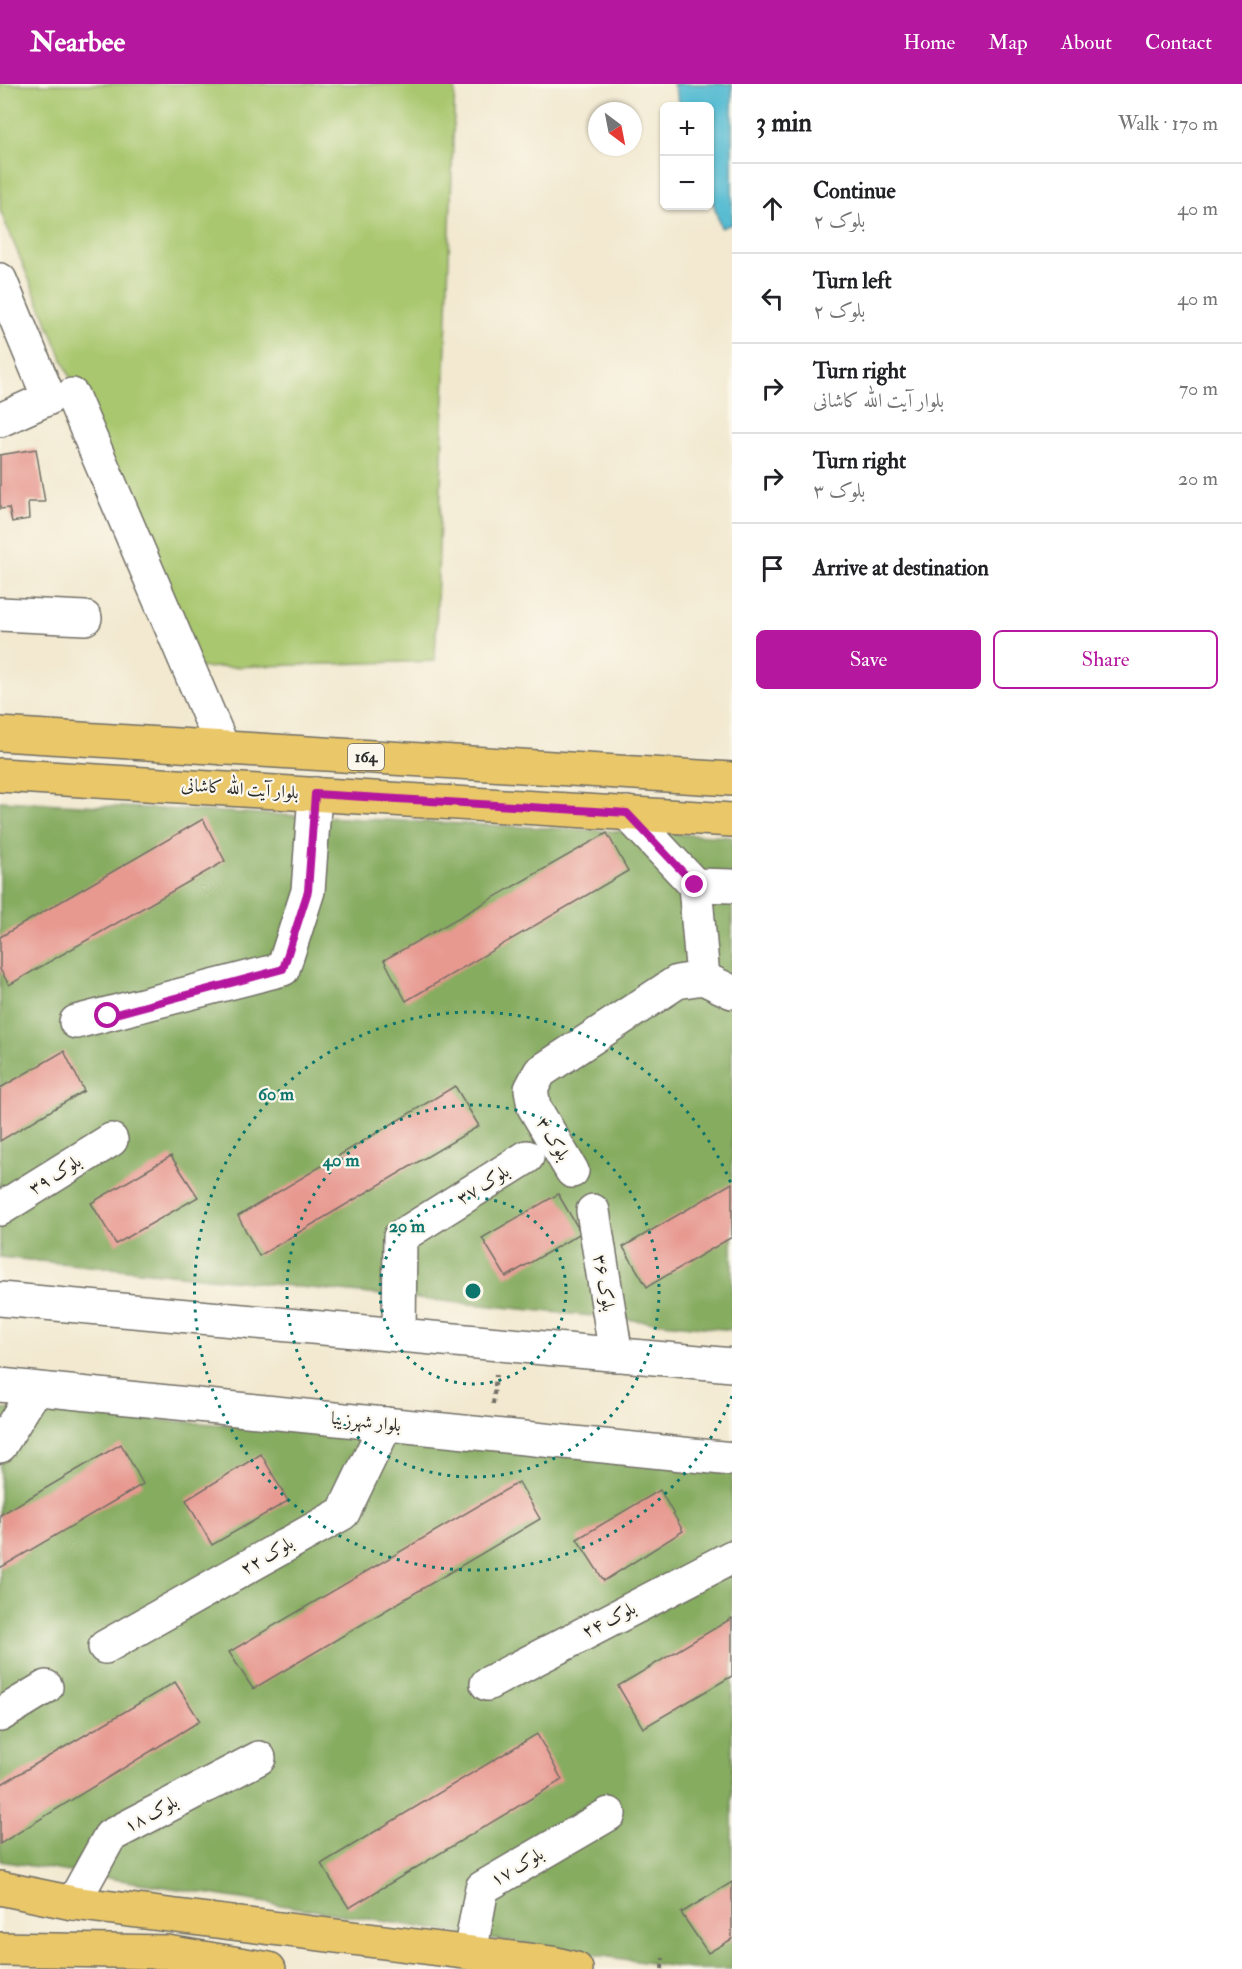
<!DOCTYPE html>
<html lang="en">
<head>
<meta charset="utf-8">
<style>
	:root { --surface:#fff; --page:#f6f6f6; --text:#202124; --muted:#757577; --line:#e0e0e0; --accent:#b5179e }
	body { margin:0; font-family:"IM FELL Double Pica",Amiri,serif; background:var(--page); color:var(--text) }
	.controls { position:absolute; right:18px; top:18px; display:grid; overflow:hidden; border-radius:9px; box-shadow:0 2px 4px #0004 }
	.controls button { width:54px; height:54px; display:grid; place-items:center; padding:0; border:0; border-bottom:2px solid var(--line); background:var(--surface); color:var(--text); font:30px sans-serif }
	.compass { position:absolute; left:588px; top:18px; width:54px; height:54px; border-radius:50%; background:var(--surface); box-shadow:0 2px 4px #0004; rotate:148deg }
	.stop { position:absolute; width:18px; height:18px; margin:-14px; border:4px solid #b5179e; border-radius:50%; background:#fff }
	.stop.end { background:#b5179e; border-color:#fff; box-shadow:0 2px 6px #0008 }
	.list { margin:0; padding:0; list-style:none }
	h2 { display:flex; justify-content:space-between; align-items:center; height:78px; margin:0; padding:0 24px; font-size:26px }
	h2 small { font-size:20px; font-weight:400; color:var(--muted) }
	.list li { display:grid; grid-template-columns:39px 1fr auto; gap:18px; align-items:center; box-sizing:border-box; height:90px; padding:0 24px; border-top:2px solid var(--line) }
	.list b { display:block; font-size:22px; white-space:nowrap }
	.list p { margin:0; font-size:20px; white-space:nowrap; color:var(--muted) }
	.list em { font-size:20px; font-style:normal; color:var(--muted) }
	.actions { display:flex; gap:12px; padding:18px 24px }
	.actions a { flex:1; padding:14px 0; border:2px solid var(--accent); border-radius:9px; text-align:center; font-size:21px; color:var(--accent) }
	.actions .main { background:var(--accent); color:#fff }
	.icon { flex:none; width:33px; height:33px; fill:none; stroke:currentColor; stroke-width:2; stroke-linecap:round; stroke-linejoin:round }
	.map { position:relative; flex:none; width:732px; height:1885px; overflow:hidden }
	header { display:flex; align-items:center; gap:36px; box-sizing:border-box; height:84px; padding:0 30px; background:var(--accent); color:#fff }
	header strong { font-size:28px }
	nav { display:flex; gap:33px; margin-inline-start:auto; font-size:21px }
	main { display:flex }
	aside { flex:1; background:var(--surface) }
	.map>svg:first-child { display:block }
	.green { fill:#a9c76e; stroke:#6a794c; stroke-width:1.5 }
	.forest { fill:#86ac61; stroke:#586c46; stroke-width:1.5 }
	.water { fill:#53bad1; stroke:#3f727e; stroke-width:1.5 }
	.building { fill:#e79990 }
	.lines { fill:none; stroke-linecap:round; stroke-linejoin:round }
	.minor-casing { stroke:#716e65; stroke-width:36 }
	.major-casing { stroke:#716e65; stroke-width:36 }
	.path { stroke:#716e65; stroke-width:4; stroke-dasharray:4.5 4.5; stroke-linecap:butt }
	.minor { stroke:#fff; stroke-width:33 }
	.major { stroke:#eac769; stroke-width:33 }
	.route { stroke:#b5179e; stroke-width:8 }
	.ring { fill:none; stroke:#0f766e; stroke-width:3; stroke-dasharray:3 6 }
	.labels { text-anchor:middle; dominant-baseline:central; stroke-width:4.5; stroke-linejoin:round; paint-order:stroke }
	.shield { fill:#fbf7ec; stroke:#696865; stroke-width:1.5 }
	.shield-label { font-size:16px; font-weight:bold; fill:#2b2b2b }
	.street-label { font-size:18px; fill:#2b2b2b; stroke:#fbf7ec }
	.centre { fill:#0f766e; stroke:#fbf7ec; stroke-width:3 }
	.ring-label { font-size:18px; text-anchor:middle; font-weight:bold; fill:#0f766e; stroke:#fbf7ec; stroke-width:4.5; stroke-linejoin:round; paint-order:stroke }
</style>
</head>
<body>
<header>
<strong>Nearbee</strong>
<nav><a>Home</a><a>Map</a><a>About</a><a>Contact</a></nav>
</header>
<main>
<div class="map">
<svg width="732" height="1885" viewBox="0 0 732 1885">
	<rect width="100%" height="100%" fill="#fbf7ec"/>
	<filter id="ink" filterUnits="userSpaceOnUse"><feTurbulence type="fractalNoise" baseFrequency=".0167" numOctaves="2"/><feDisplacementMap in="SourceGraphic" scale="12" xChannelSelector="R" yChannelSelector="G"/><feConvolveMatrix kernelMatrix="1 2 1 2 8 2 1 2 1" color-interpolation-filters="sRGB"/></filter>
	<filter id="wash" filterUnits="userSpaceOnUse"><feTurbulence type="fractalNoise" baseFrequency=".008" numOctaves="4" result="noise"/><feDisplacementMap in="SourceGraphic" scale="24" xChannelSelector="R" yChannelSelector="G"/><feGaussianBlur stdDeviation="1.35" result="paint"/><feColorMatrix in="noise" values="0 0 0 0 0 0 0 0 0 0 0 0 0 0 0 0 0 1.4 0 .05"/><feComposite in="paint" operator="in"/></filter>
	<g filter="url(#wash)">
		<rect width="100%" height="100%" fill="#f2e9d0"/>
		<!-- green -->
		<polygon class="green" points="0,0 455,0 435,577 192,584 0,126"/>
		<!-- forest -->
		<g class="forest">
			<polygon points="0,717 732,753 732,1246 0,1173"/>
			<polygon points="0,1325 732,1376 732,1885 692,1885 629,1876 0,1777"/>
		</g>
		<!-- water -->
		<polygon class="water" points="673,0 732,0 732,140 721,144 710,109 710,22 681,22"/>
		<g id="blocks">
			<!-- building -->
			<g class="building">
				<polygon points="36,365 45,418 28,418 29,435 12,438 9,424 0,425 0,371"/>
				<polygon points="203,735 225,777 9,901 0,885 0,853"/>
				<polygon points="607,749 628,787 406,917 384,876"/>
				<polygon points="64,967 84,1007 0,1057 0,1004"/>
				<polygon points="455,1002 479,1042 259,1172 238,1132"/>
				<polygon points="171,1072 198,1113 116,1160 91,1119"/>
				<polygon points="732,1099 732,1153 647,1203 623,1163"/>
				<polygon points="558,1110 581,1149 506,1193 482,1154"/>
				<polygon points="121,1360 143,1400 0,1484 0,1431"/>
				<polygon points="261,1370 288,1417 212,1461 186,1416"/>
				<polygon points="519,1398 540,1435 253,1605 229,1568"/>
				<polygon points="660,1406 683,1447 604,1497 577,1455"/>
				<polygon points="732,1534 732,1592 643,1644 618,1602"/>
				<polygon points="175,1598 200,1637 0,1760 0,1701"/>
				<polygon points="537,1650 562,1696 349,1824 321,1780"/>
				<polygon points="732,1798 732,1855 708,1869 681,1829"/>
			</g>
		</g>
	</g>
	<g filter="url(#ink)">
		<use href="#blocks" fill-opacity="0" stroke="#716e65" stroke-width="1.5"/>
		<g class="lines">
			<defs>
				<g id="minor">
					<polyline points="0,196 49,314 0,336"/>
					<polyline points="72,311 223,664"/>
					<polyline points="0,530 85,534"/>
					<polyline points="627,729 695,801 732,802"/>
					<polyline points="695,801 703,894"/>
					<polyline points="76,938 283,885 308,807 315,710"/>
					<polyline points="572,1087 534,1023 531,1005 540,988 677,898 703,894 732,908"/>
					<polyline points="0,1125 111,1056"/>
					<polyline points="593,1127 616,1271"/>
					<polyline points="0,1215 732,1281"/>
					<polyline points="399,1251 400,1153 527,1073"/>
					<polyline points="0,1301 732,1375"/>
					<polyline points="0,1362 35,1305"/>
					<polyline points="105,1563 343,1429 386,1340"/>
					<polyline points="487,1600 732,1473"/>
					<polyline points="0,1631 46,1603"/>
					<polyline points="73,1819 110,1752 259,1674"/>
					<polyline points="470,1869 482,1804 609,1730"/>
				</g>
				<g id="major">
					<polyline points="0,650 732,695"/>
					<polyline points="0,691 732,736"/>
					<polyline points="0,1804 73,1819 552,1879 576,1885"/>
					<polyline points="0,1865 167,1868 269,1885"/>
				</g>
			</defs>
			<!-- minor casing -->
			<use href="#minor" class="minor-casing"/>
			<!-- major casing -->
			<use href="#major" class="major-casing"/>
			<!-- path -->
			<g class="path">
				<polyline points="493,1320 496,1291"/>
				<polyline points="662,1885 663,1874"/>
			</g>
			<!-- minor -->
			<use href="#minor" class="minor"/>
			<!-- major -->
			<use href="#major" class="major"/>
		</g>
	</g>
	<g class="lines" filter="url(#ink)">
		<!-- route -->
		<polyline class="route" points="108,932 283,885 308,807 315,710 627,729 695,801"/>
	</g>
	<!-- distance rings -->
	<g class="ring">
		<circle cx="473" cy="1207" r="93"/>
		<circle cx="473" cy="1207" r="186"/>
		<path d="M732 1312A279 279 0 1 1 732 1102"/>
	</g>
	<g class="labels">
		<!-- shield labels -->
		<rect class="shield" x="348" y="660" width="36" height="26" rx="4.5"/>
		<g class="shield-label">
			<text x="366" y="673">164</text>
		</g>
		<!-- street labels -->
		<g class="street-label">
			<text transform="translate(240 705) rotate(4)">بلوار آیت الله کاشانی</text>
			<text transform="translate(553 1055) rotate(59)">بلوک ۳</text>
			<text transform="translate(55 1091) rotate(-32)">بلوک ۳۹</text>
			<text transform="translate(483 1101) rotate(-32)">بلوک ۳۷</text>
			<text transform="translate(604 1199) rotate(81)">بلوک ۳۶</text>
			<text transform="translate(366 1338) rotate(6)">بلوار شهرزیبا</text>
			<text transform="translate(267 1472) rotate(-30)">بلوک ۲۲</text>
			<text transform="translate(609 1536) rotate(-27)">بلوک ۲۴</text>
			<text transform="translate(151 1730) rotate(-28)">بلوک ۱۸</text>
			<text transform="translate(517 1783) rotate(-30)">بلوک ۱۷</text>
		</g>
	</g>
	<circle cx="473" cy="1207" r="9" class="centre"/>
	<g class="ring-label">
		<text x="276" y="1016">60 m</text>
		<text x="341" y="1082">40 m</text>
		<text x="407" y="1148">20 m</text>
	</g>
</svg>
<div class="controls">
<button>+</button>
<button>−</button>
</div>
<svg class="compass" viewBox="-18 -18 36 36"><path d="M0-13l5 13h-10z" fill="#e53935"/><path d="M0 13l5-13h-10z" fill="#757577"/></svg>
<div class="stop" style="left:108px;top:932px"></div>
<div class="stop end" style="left:695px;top:801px"></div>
</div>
<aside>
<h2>3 min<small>Walk · 170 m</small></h2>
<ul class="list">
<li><svg class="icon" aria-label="ahead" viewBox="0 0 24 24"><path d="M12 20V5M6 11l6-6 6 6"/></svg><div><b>Continue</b><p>بلوک ۲</p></div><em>40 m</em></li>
<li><svg class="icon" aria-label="left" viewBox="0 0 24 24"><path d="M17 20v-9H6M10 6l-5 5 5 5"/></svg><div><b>Turn left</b><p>بلوک ۲</p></div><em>40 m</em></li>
<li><svg class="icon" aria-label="right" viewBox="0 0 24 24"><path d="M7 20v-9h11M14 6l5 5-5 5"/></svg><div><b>Turn right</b><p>بلوار آیت الله کاشانی</p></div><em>70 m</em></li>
<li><svg class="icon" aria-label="right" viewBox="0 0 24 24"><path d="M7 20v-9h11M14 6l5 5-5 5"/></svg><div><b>Turn right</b><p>بلوک ۳</p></div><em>20 m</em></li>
<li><svg class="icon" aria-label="arrive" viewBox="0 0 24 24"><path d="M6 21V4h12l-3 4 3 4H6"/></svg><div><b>Arrive at destination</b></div></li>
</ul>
<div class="actions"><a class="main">Save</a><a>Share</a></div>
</aside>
</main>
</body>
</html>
